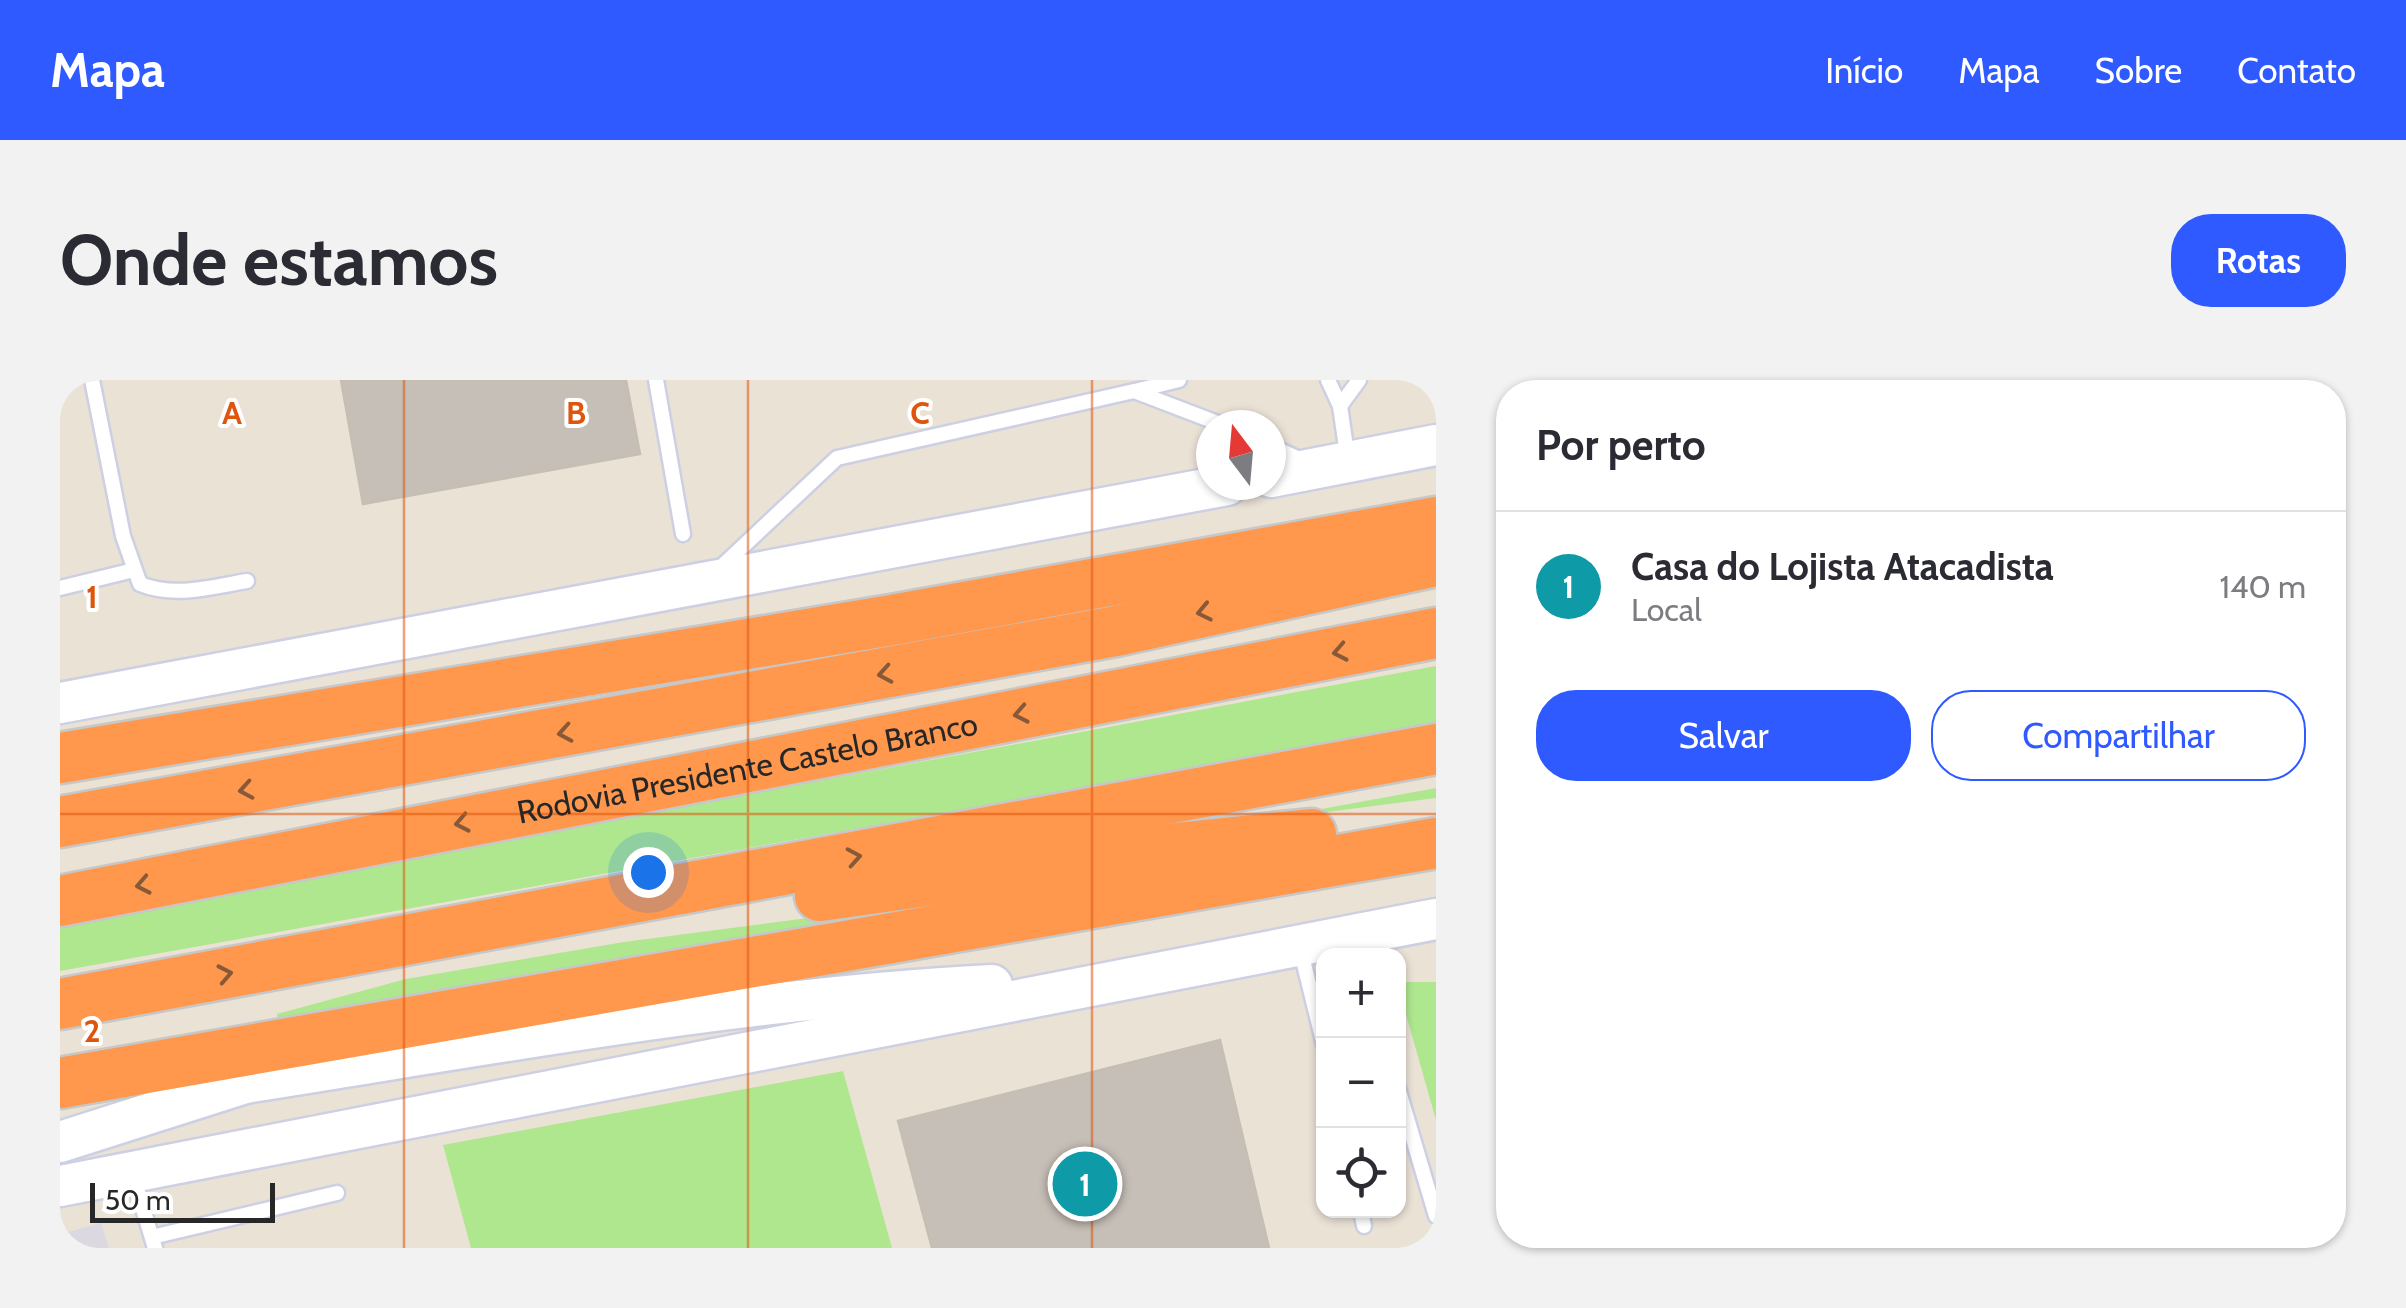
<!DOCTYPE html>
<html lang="pt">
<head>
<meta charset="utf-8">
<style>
	:root { --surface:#fff; --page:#f2f2f3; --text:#2b2b33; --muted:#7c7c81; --line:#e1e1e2; --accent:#2f5aff }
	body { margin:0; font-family:Cabin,sans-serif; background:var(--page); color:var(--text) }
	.controls { position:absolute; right:30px; bottom:30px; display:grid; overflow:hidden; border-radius:20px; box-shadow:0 2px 8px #0004 }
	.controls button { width:90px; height:90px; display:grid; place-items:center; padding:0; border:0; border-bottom:2px solid var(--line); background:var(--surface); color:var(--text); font:50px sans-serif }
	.compass { position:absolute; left:1136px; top:30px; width:90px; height:90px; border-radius:50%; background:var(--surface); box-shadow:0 2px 8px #0004; rotate:344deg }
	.scale { position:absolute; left:30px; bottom:25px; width:185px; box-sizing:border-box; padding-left:10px; border:5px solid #272727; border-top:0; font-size:28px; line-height:35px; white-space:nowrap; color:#272727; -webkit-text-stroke:8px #fff; paint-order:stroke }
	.you { position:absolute; left:588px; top:492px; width:35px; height:35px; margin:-25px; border:8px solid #fff; border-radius:50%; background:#1a73e8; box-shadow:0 0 0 15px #1a73e833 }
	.badge { display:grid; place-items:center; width:65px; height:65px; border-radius:50%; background:var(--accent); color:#fff; font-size:32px; font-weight:700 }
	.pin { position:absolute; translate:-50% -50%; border:5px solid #fff; box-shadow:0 2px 10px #0006 }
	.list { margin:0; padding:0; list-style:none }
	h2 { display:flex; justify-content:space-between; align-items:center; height:130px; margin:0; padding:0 40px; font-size:42px }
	h2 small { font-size:32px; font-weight:400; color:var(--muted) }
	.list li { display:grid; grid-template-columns:65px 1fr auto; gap:30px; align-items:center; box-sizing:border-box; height:150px; padding:0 40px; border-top:2px solid var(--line) }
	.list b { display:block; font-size:38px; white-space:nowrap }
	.list p { margin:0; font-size:32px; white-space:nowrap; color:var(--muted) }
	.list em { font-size:32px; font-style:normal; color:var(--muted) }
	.actions { display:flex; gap:20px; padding:30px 40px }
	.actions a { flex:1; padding:22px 0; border:2px solid var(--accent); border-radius:40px; text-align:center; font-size:35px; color:var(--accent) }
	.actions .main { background:var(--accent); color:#fff }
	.icon { flex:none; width:55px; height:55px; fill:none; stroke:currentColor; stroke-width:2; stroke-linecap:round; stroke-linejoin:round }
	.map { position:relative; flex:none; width:1376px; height:868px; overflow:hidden; border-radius:40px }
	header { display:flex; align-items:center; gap:60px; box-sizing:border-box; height:140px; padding:0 50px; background:var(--accent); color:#fff }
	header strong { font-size:48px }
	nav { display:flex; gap:55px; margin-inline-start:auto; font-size:35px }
	.intro { display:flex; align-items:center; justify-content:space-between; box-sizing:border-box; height:240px; padding:0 60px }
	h1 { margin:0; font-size:70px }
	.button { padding:25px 45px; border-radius:40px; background:var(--accent); color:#fff; font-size:35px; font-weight:700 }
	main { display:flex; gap:60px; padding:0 60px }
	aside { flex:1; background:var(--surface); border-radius:40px; box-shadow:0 2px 8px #0004 }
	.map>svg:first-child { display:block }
	.industrial { fill:#dbd8e2 }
	.green { fill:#aee78e }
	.building { fill:#c6bfb7; stroke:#c6beb0; stroke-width:2.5 }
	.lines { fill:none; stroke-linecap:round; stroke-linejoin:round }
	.lane-casing { stroke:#ccd0e2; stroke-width:19 }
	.secondary-casing { stroke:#ccd0e2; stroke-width:45 }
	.highway-casing { stroke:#c7c7c7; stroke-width:55 }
	.lane { stroke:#fff; stroke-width:14 }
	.secondary { stroke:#fff; stroke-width:40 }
	.highway { stroke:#ff974d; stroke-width:50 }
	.oneway { stroke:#885938 }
	.grid { fill:none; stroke:#de560d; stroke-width:2.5; stroke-opacity:0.55 }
	.labels { text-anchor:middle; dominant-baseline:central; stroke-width:8; stroke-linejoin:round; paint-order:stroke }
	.street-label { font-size:32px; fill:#272727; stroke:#fff }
	.grid-label { font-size:32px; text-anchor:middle; font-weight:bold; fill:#de560d; stroke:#fff; stroke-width:8; stroke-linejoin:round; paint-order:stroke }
</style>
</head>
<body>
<header>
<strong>Mapa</strong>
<nav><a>Início</a><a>Mapa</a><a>Sobre</a><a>Contato</a></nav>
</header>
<div class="intro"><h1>Onde estamos</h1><a class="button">Rotas</a></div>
<main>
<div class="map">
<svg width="1376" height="868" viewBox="0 0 1376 868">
	<rect width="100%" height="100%" fill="#ebe2d6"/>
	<!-- industrial -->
	<polygon class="industrial" points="41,843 49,868 0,868 0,854"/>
	<!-- green -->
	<g class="green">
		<polygon points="1376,286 1376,345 0,591 0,542"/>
		<polygon points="1376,408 1376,418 1197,441"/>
		<polygon points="1358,458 219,648 217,634 346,599 564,562"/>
		<polygon points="1339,602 1376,602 1376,740 1339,610"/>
		<polygon points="783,691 832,868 411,868 383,765"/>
	</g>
	<!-- building -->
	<g class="building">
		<polygon points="281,0 566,0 580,74 303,124"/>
		<polygon points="1160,660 1209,868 872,868 838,741"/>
	</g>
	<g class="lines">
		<defs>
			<g id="lane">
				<path d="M 32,0 L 63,156 L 80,204 C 115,218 151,207 187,201"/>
				<polyline points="596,0 623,154"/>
				<polyline points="1268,0 1280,26 1288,81"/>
				<polyline points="1075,11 1119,0"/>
				<polyline points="1280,26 1299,0"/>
				<polyline points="1211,66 1244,81"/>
				<polyline points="661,187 777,78 1074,11 1163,45"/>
				<polyline points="0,208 74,190"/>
				<polyline points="1240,568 1264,665"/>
				<polyline points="1338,708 1376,836"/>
				<polyline points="73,796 95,868"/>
				<polyline points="1301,831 1304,846"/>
				<polyline points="92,857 277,813"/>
			</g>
			<g id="secondary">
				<polyline points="1211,97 1376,65"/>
				<polyline points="0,323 1167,105"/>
				<path d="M 178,704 C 428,665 679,618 932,605"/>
				<polyline points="0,762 201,698"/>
				<polyline points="0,806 1376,539"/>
			</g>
			<g id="highway">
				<polyline points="0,378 832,240 1376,142"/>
				<polyline points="0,442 1056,251 1376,181"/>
				<polyline points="760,516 1068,473 1251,454"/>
				<path id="s1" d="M 0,521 L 1376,253"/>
				<polyline points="0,624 1376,369"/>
				<polyline points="0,703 1376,463"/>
			</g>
		</defs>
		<!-- lane casing -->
		<use href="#lane" class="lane-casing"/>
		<!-- secondary casing -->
		<use href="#secondary" class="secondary-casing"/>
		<!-- highway casing -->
		<use href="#highway" class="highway-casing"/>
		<!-- lane -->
		<use href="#lane" class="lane"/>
		<!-- secondary -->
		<use href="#secondary" class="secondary"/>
		<!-- highway -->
		<use href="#highway" class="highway"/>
	</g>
	<!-- one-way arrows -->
	<defs><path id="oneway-chevron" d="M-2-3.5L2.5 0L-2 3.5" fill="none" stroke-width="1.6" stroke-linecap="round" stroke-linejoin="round" transform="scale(2.5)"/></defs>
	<g class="oneway">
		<use href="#oneway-chevron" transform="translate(1144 232) rotate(168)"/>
		<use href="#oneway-chevron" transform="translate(1280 272) rotate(169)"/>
		<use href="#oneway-chevron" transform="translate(825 294) rotate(170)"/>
		<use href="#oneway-chevron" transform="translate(961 334) rotate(169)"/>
		<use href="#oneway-chevron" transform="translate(505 353) rotate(170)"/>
		<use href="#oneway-chevron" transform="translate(186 410) rotate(170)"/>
		<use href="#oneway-chevron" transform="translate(402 443) rotate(169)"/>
		<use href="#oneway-chevron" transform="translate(794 477) rotate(-10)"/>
		<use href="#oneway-chevron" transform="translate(83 505) rotate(169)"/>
		<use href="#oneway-chevron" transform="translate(165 594) rotate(-11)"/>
	</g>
	<!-- grid -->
	<path class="grid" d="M 344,0 L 344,868M 688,0 L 688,868M 1032,0 L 1032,868M 0,434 L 1376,434"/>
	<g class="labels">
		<!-- street labels -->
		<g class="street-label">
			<text stroke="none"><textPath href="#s1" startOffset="700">Rodovia Presidente Castelo Branco</textPath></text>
		</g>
	</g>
	<g class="grid-label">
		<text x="172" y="44">A</text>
		<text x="516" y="44">B</text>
		<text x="860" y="44">C</text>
		<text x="32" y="228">1</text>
		<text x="32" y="662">2</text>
	</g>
</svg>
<div class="controls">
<button>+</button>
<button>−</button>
<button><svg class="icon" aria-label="locate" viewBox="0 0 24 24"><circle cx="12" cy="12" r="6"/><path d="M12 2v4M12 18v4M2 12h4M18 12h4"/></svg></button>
</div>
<svg class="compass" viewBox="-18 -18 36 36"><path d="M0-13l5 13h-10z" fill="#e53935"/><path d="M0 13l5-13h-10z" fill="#7c7c81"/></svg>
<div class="scale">50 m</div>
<div class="you"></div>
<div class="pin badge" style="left:1025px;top:804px;background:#0f9aa8">1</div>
</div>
<aside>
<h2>Por perto<small></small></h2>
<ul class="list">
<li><span class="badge" style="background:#0f9aa8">1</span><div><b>Casa do Lojista Atacadista</b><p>Local</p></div><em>140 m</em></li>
</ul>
<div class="actions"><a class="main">Salvar</a><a>Compartilhar</a></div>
</aside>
</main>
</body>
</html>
